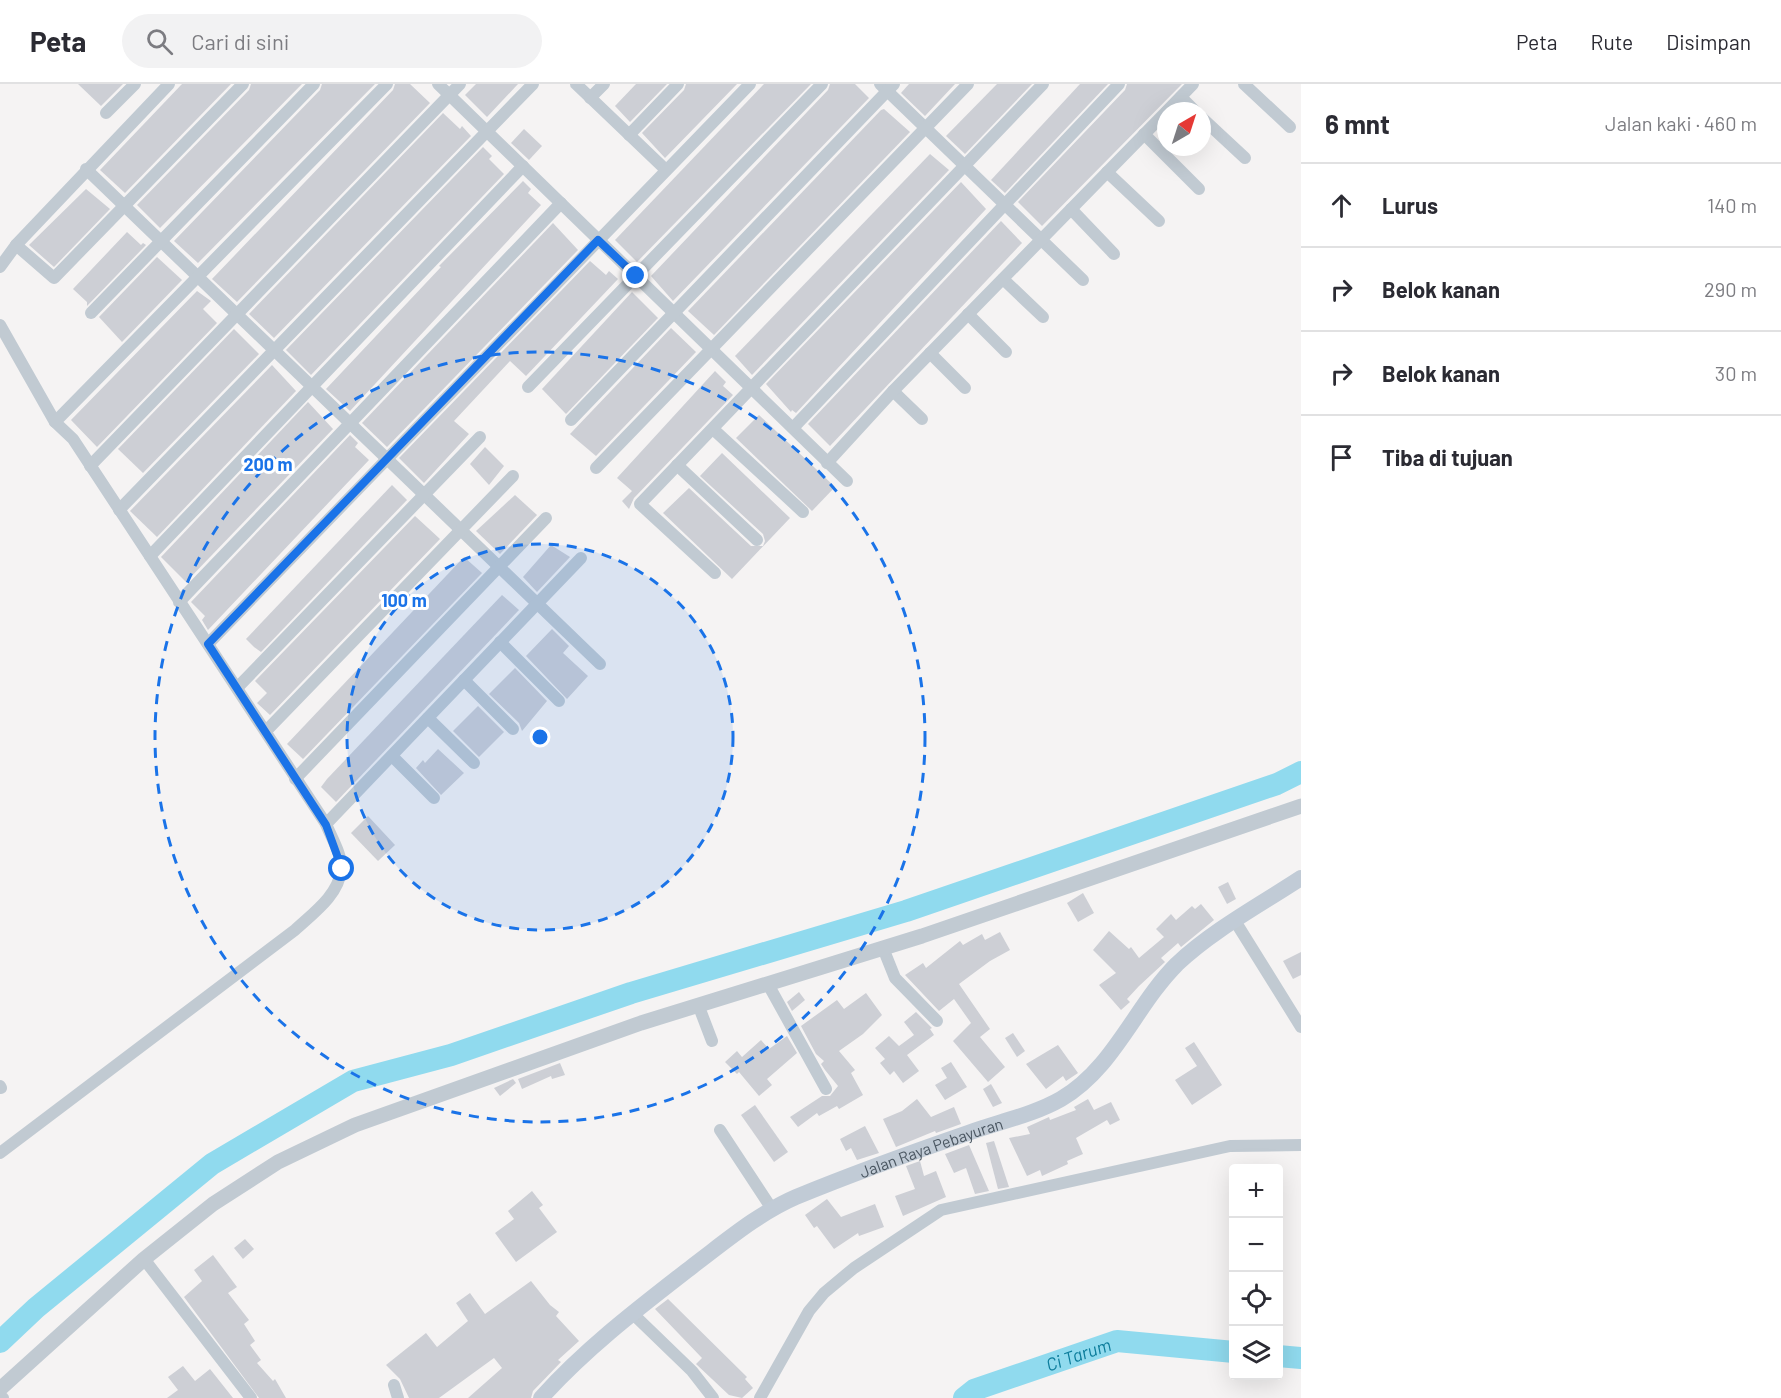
<!DOCTYPE html>
<html lang="id">
<head>
<meta charset="utf-8">
<style>
	:root { --surface:#fff; --page:#f2f2f3; --text:#2b2b33; --muted:#7c7c81; --line:#e1e1e2 }
	body { margin:0; font-family:Barlow,sans-serif; background:var(--page); color:var(--text) }
	.controls { position:absolute; right:18px; bottom:18px; display:grid; overflow:hidden; border-radius:6px; box-shadow:0 6px 24px #0002 }
	.controls button { width:54px; height:54px; display:grid; place-items:center; padding:0; border:0; border-bottom:2px solid var(--line); background:var(--surface); color:var(--text); font:30px sans-serif }
	.compass { position:absolute; left:1157px; top:18px; width:54px; height:54px; border-radius:50%; background:var(--surface); box-shadow:0 6px 24px #0002; rotate:39deg }
	.stop { position:absolute; width:18px; height:18px; margin:-14px; border:4px solid #1a73e8; border-radius:50%; background:#fff }
	.stop.end { background:#1a73e8; border-color:#fff; box-shadow:0 2px 6px #0008 }
	.list { margin:0; padding:0; list-style:none }
	h2 { display:flex; justify-content:space-between; align-items:center; height:78px; margin:0; padding:0 24px; font-size:26px }
	h2 small { font-size:20px; font-weight:400; color:var(--muted) }
	.list li { display:grid; grid-template-columns:39px 1fr auto; gap:18px; align-items:center; box-sizing:border-box; height:84px; padding:0 24px; border-top:2px solid var(--line) }
	.list b { display:block; font-size:22px; white-space:nowrap }
	.list em { font-size:20px; font-style:normal; color:var(--muted) }
	.icon { flex:none; width:33px; height:33px; fill:none; stroke:currentColor; stroke-width:2; stroke-linecap:round; stroke-linejoin:round }
	.map { position:relative; flex:none; width:1301px; height:1314px; overflow:hidden }
	header { display:flex; align-items:center; gap:36px; box-sizing:border-box; height:84px; padding:0 30px; background:var(--surface); border-bottom:2px solid var(--line) }
	header strong { font-size:28px }
	nav { display:flex; gap:33px; margin-inline-start:auto; font-size:21px }
	.search { width:420px; height:54px; background:var(--page); display:flex; align-items:center; gap:15px; box-sizing:border-box; padding:0 21px; border-radius:33px; color:var(--muted); font-size:22px }
	main { display:flex }
	aside { flex:1; background:var(--surface) }
	.map>svg:first-child { display:block }
	.lines { fill:none; stroke-linecap:round; stroke-linejoin:round }
	.river { stroke:#90daee; stroke-width:22 }
	.building { fill:#cdcfd5 }
	.minor { stroke:#c1cad2; stroke-width:12 }
	.tertiary { stroke:#c1cad2; stroke-width:15 }
	.secondary { stroke:#c1cbd6; stroke-width:16 }
	.route { stroke:#1a73e8; stroke-width:8 }
	.ring { fill:none; stroke:#1a73e8; stroke-width:3; stroke-dasharray:10 8 }
	.labels { text-anchor:middle; dominant-baseline:central; stroke-width:6; stroke-linejoin:round; paint-order:stroke }
	.street-label { font-size:16px; fill:#4a5661; stroke:#fff }
	.water-label { font-size:18px; font-style:italic; fill:#0c7c9b; stroke:#fff }
	.centre { fill:#1a73e8; stroke:#fff; stroke-width:3 }
	.ring-label { font-size:18px; text-anchor:middle; font-weight:bold; fill:#1a73e8; stroke:#fff; stroke-width:6; stroke-linejoin:round; paint-order:stroke }
</style>
</head>
<body>
<header>
<strong>Peta</strong>
<div class="search"><svg class="icon" aria-label="search" viewBox="0 0 24 24"><circle cx="10" cy="10" r="6"/><path d="M15 15l6 6"/></svg>Cari di sini</div>
<nav><a>Peta</a><a>Rute</a><a>Disimpan</a></nav>
</header>
<main>
<div class="map">
<svg width="1301" height="1314" viewBox="0 0 1301 1314">
	<rect width="100%" height="100%" fill="#f5f3f3"/>
	<g class="lines">
		<!-- river -->
		<g class="river">
			<polyline points="0,1258 36,1224 212,1080 353,997 451,971 631,909 906,827 1277,700 1301,688"/>
			<polyline points="1278,1272 1301,1274"/>
			<path id="s1" d="M 964,1314 L 974,1306 L 1117,1257 L 1234,1268"/>
		</g>
	</g>
	<!-- building -->
	<g class="building">
		<polygon points="78,0 123,0 101,22"/>
		<polygon points="182,0 231,0 125,109 100,86"/>
		<polygon points="251,0 302,0 160,144 137,121 249,6"/>
		<polygon points="322,0 375,0 198,179 174,157 320,6"/>
		<polygon points="395,0 410,0 430,19 237,218 212,195 393,6"/>
		<polygon points="476,0 518,0 487,33 465,11"/>
		<polygon points="636,0 667,0 630,38 615,22"/>
		<polygon points="686,0 737,0 665,74 642,49 684,6"/>
		<polygon points="764,0 811,0 637,178 615,156"/>
		<polygon points="830,0 855,0 869,14 673,217 651,192 828,6"/>
		<polygon points="909,0 955,0 925,32 901,9"/>
		<polygon points="997,0 1032,0 965,70 946,52"/>
		<polygon points="1080,0 1108,0 1005,109 991,96"/>
		<polygon points="1127,0 1182,0 1042,142 1018,118 1125,6"/>
		<polygon points="884,25 910,48 714,251 688,227 881,26"/>
		<polygon points="443,29 460,45 462,42 471,52 274,254 249,230"/>
		<polygon points="524,45 542,62 529,76 511,59"/>
		<polygon points="483,63 492,72 489,75 504,90 311,291 286,266"/>
		<polygon points="930,70 949,86 752,291 735,272"/>
		<polygon points="523,97 531,105 528,109 541,121 350,327 326,305 441,183 439,182"/>
		<polygon points="961,98 986,125 796,329 792,326 791,328 766,300"/>
		<polygon points="86,105 110,125 54,183 29,161"/>
		<polygon points="1001,137 1022,159 830,362 808,340"/>
		<polygon points="553,139 578,166 387,363 362,339"/>
		<polygon points="127,148 141,161 143,159 146,161 87,222 87,218 73,205"/>
		<polygon points="157,173 182,196 122,258 99,233"/>
		<polygon points="590,177 606,191 609,187 618,195 526,292 510,277 454,337 469,350 424,399 399,374"/>
		<polygon points="197,207 211,217 203,225 217,239 97,363 71,336"/>
		<polygon points="632,208 658,234 566,330 542,305"/>
		<polygon points="671,244 696,268 596,372 570,350"/>
		<polygon points="234,245 259,270 143,389 118,365"/>
		<polygon points="272,281 296,307 157,453 130,427"/>
		<polygon points="715,287 726,298 723,302 733,311 634,414 629,425 622,417 632,407 617,394"/>
		<polygon points="308,318 333,345 186,498 161,473"/>
		<polygon points="759,331 835,403 812,427 736,354"/>
		<polygon points="350,351 358,359 355,363 369,376 208,546 202,536 205,532 191,518"/>
		<polygon points="485,363 504,382 489,401 470,380"/>
		<polygon points="722,369 790,434 732,495 663,429 689,404 751,462 763,462 765,457 763,450 700,392"/>
		<polygon points="392,401 407,416 261,568 254,563 246,555"/>
		<polygon points="515,411 537,431 500,470 476,447"/>
		<polygon points="415,432 440,455 270,631 257,619 267,609 255,597"/>
		<polygon points="551,461 570,473 537,508 523,493"/>
		<polygon points="464,473 482,489 303,675 287,660"/>
		<polygon points="502,511 519,526 336,718 321,703 327,695"/>
		<polygon points="552,545 569,562 563,569 588,592 567,615 526,572"/>
		<polygon points="515,584 547,617 522,647 519,639 489,610"/>
		<polygon points="478,622 504,648 479,673 453,647"/>
		<polygon points="438,665 464,689 441,711 416,684 423,676 425,679"/>
		<polygon points="368,732 395,761 378,777 351,749"/>
		<polygon points="1228,798 1236,815 1227,820 1218,803"/>
		<polygon points="1083,809 1094,829 1078,838 1067,819"/>
		<polygon points="1201,820 1214,836 1181,863 1178,859 1161,874 1165,878 1139,902 1127,915 1130,918 1121,926 1099,901 1116,889 1093,866 1109,847 1129,865 1131,863 1139,874 1164,853 1156,845 1171,830 1176,836 1192,822 1195,825"/>
		<polygon points="1000,848 1010,866 990,877 959,900 990,945 980,953 1005,983 988,998 953,957 971,939 954,915 939,927 905,891 923,879 926,884 960,857 963,861 982,850 985,856"/>
		<polygon points="1301,868 1301,891 1293,895 1283,877"/>
		<polygon points="799,908 805,916 792,927 787,918"/>
		<polygon points="866,909 882,931 863,950 839,967 855,986 851,989 863,1011 839,1025 837,1022 819,1032 817,1029 798,1043 790,1033 822,1012 830,1012 838,1002 825,986 821,980 824,977 816,970 801,942 837,916 844,925"/>
		<polygon points="916,928 932,944 930,945 934,951 907,971 919,987 903,999 894,987 890,991 880,979 885,975 875,964 889,952 899,962 914,951 904,938"/>
		<polygon points="1013,949 1025,967 1017,973 1005,954"/>
		<polygon points="787,952 797,969 767,995 772,1001 759,1012 739,988 737,990 725,978 737,967 742,973 761,956 769,965"/>
		<polygon points="1194,958 1222,1001 1192,1021 1175,996 1197,982 1185,964"/>
		<polygon points="1058,961 1078,989 1066,997 1063,992 1046,1005 1026,980"/>
		<polygon points="951,978 967,1003 945,1016 935,1001 947,994 941,984"/>
		<polygon points="560,979 565,991 552,995 551,992 522,1005 518,995"/>
		<polygon points="513,995 516,999 500,1012 494,1004"/>
		<polygon points="991,1000 1002,1019 993,1023 983,1005"/>
		<polygon points="917,1015 931,1033 954,1023 961,1040 936,1049 935,1047 896,1063 883,1035 902,1027"/>
		<polygon points="1088,1015 1094,1026 1111,1018 1120,1036 1110,1041 1107,1036 1076,1054 1083,1070 1067,1077 1068,1080 1042,1092 1040,1086 1027,1092 1009,1054 1030,1050 1027,1043 1049,1033 1050,1036 1076,1026 1074,1023"/>
		<polygon points="755,1021 788,1068 774,1078 741,1031"/>
		<polygon points="865,1042 879,1069 857,1076 851,1064 846,1067 840,1055"/>
		<polygon points="994,1057 1009,1103 998,1105 986,1059"/>
		<polygon points="969,1061 989,1107 975,1110 966,1084 954,1089 945,1070"/>
		<polygon points="920,1077 924,1092 936,1087 946,1113 903,1132 895,1112 915,1105 906,1082"/>
		<polygon points="532,1107 543,1121 539,1124 557,1148 516,1178 495,1149 514,1135 508,1127"/>
		<polygon points="827,1115 841,1133 875,1120 884,1143 859,1152 858,1149 834,1165 817,1142 814,1144 805,1131"/>
		<polygon points="245,1155 254,1165 243,1175 234,1164"/>
		<polygon points="213,1171 237,1203 228,1209 249,1236 244,1240 255,1257 250,1261 261,1276 257,1279 273,1297 275,1295 286,1314 259,1314 184,1213 202,1197 194,1186"/>
		<polygon points="531,1197 550,1221 559,1228 556,1232 579,1257 558,1276 561,1278 533,1307 531,1314 468,1314 502,1284 494,1274 439,1314 409,1314 400,1295 386,1281 426,1249 437,1263 468,1237 456,1219 470,1209 485,1230"/>
		<polygon points="668,1215 747,1293 745,1295 753,1304 742,1314 729,1311 696,1280 702,1274 655,1225"/>
		<polygon points="183,1282 195,1297 210,1285 233,1314 167,1314 178,1306 168,1293"/>
	</g>
	<g class="lines">
		<!-- minor -->
		<g class="minor">
			<polyline points="438,0 847,397"/>
			<polyline points="576,0 666,86"/>
			<polyline points="880,0 1083,196"/>
			<polyline points="1244,0 1290,43"/>
			<polyline points="1181,13 1195,27"/>
			<polyline points="590,14 604,0"/>
			<polyline points="1167,27 1193,0"/>
			<polyline points="106,29 135,0"/>
			<polyline points="1202,34 1245,74"/>
			<polyline points="1144,50 1199,105"/>
			<polyline points="629,51 678,0"/>
			<polyline points="86,85 600,580"/>
			<polyline points="1107,88 1159,137"/>
			<polyline points="1071,125 1114,170"/>
			<polyline points="16,161 54,194 243,0"/>
			<polyline points="0,183 16,161 169,0"/>
			<polyline points="1003,195 1043,233"/>
			<polyline points="91,229 314,0"/>
			<polyline points="968,230 1006,268"/>
			<polyline points="0,241 55,338"/>
			<polyline points="930,269 965,304"/>
			<polyline points="528,303 822,0"/>
			<polyline points="893,307 922,335"/>
			<polyline points="571,336 894,0"/>
			<polyline points="793,344 1119,0"/>
			<polyline points="713,345 803,428"/>
			<polyline points="827,379 893,307 1166,28"/>
			<polyline points="677,381 757,456"/>
			<polyline points="90,382 460,0"/>
			<polyline points="596,384 968,0"/>
			<polyline points="119,426 533,0"/>
			<polyline points="150,472 523,82"/>
			<polyline points="715,489 640,420 1043,0"/>
			<polyline points="179,518 561,119"/>
			<polyline points="500,558 559,617"/>
			<polyline points="208,560 750,0"/>
			<polyline points="464,596 513,645"/>
			<polyline points="237,604 480,353"/>
			<polyline points="428,634 474,679"/>
			<polyline points="266,647 513,392"/>
			<polyline points="392,672 434,714"/>
			<polyline points="295,695 546,434"/>
			<polyline points="326,740 581,474"/>
			<polyline points="1235,837 1301,943"/>
			<polyline points="883,864 895,894 937,937"/>
			<polyline points="769,902 826,1005"/>
			<polyline points="699,923 712,957"/>
			<polyline points="0,1002 1,1004"/>
			<polyline points="720,1046 772,1125"/>
			<path d="M 0,1069 L 295,846 C 312,830 339,811 341,786 C 343,772 331,753 326,740 L 73,355 L 55,338 L 387,0"/>
			<polyline points="144,1175 251,1314"/>
			<polyline points="632,1229 692,1287 713,1314"/>
			<polyline points="394,1301 398,1314"/>
			<polyline points="0,1313 3,1314"/>
			<polyline points="760,1314 809,1227 824,1209 854,1184 941,1126 1230,1062 1301,1061"/>
		</g>
		<!-- tertiary -->
		<polyline class="tertiary" points="0,1305 144,1175 213,1120 278,1078 355,1041 641,939 922,852 1301,722"/>
		<!-- secondary -->
		<path class="secondary" id="s2" d="M 541,1314 C 587,1263 640,1223 694,1181 C 726,1157 759,1129 796,1113 C 852,1090 910,1069 968,1049 C 998,1038 1033,1031 1061,1015 C 1114,984 1135,922 1177,880 C 1213,846 1260,821 1301,794"/>
	</g>
	<g class="lines">
		<!-- route -->
		<polyline class="route" points="342,785 326,741 208,560 598,156 636,192"/>
	</g>
	<!-- distance rings -->
	<circle cx="540" cy="653" r="193" fill="#1a73e8" fill-opacity=".12"/>
	<g class="ring">
		<circle cx="540" cy="653" r="193"/>
		<circle cx="540" cy="653" r="385"/>
	</g>
	<g class="labels">
		<!-- street labels -->
		<g class="street-label">
			<text stroke="none"><textPath href="#s2" startOffset="470">Jalan Raya Pebayuran</textPath></text>
		</g>
		<!-- water labels -->
		<g class="water-label">
			<text stroke="none"><textPath href="#s1" startOffset="123">Ci Tarum</textPath></text>
		</g>
	</g>
	<circle cx="540" cy="653" r="9" class="centre"/>
	<g class="ring-label">
		<text x="268" y="387">200 m</text>
		<text x="404" y="523">100 m</text>
	</g>
</svg>
<div class="controls">
<button>+</button>
<button>−</button>
<button><svg class="icon" aria-label="locate" viewBox="0 0 24 24"><circle cx="12" cy="12" r="6"/><path d="M12 2v4M12 18v4M2 12h4M18 12h4"/></svg></button>
<button><svg class="icon" aria-label="layers" viewBox="0 0 24 24"><path d="M12 4l9 5-9 5-9-5zM3 14l9 5 9-5"/></svg></button>
</div>
<svg class="compass" viewBox="-18 -18 36 36"><path d="M0-13l5 13h-10z" fill="#e53935"/><path d="M0 13l5-13h-10z" fill="#7c7c81"/></svg>
<div class="stop" style="left:342px;top:785px"></div>
<div class="stop end" style="left:636px;top:192px"></div>
</div>
<aside>
<h2>6 mnt<small>Jalan kaki · 460 m</small></h2>
<ul class="list">
<li><svg class="icon" aria-label="ahead" viewBox="0 0 24 24"><path d="M12 20V5M6 11l6-6 6 6"/></svg><div><b>Lurus</b></div><em>140 m</em></li>
<li><svg class="icon" aria-label="right" viewBox="0 0 24 24"><path d="M7 20v-9h11M14 6l5 5-5 5"/></svg><div><b>Belok kanan</b></div><em>290 m</em></li>
<li><svg class="icon" aria-label="right" viewBox="0 0 24 24"><path d="M7 20v-9h11M14 6l5 5-5 5"/></svg><div><b>Belok kanan</b></div><em>30 m</em></li>
<li><svg class="icon" aria-label="arrive" viewBox="0 0 24 24"><path d="M6 21V4h12l-3 4 3 4H6"/></svg><div><b>Tiba di tujuan</b></div></li>
</ul>
</aside>
</main>
</body>
</html>
